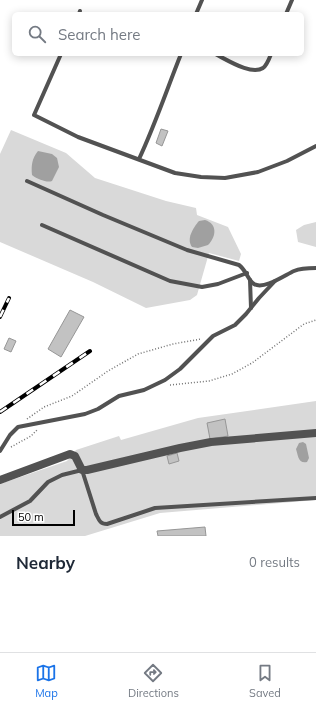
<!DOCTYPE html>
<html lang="en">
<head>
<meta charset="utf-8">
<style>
	:root { --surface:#fff; --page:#f6f6f7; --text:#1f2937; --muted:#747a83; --line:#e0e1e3; --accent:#1a73e8 }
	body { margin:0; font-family:Mulish,sans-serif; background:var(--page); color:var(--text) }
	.scale { position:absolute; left:12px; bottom:10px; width:63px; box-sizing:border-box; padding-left:4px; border:2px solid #000; border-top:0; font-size:11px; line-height:14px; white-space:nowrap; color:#000; -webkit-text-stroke:3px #fff; paint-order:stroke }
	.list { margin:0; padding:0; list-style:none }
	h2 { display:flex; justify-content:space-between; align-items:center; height:52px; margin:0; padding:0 16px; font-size:17px }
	h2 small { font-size:13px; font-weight:400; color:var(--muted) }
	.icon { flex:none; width:22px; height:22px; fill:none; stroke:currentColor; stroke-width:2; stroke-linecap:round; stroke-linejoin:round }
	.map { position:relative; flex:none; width:316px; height:536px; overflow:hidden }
	.search { position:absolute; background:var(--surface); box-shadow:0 2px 10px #0003; left:12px; right:12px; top:12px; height:44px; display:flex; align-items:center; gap:10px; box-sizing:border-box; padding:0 14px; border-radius:6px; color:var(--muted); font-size:15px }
	.sheet { height:116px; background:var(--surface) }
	nav { display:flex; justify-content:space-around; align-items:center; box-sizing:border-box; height:56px; border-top:1px solid var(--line); background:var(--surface); font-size:11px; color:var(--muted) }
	nav a { display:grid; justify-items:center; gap:2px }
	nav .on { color:var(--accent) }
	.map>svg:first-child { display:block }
	.green { fill:#d9d9d9 }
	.water { fill:#a0a0a0 }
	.building { fill:#c2c2c2; stroke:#969696 }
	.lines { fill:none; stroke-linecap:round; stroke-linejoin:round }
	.path { stroke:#747474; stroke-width:1.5; stroke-dasharray:1 2; stroke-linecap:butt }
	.lane { stroke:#525252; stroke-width:4 }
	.street { stroke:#525252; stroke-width:8 }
	.rail-casing { stroke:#000; stroke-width:4 }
	.rail { stroke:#fff; stroke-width:2.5; stroke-dasharray:8; stroke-linecap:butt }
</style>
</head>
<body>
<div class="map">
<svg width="316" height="536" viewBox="0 0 316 536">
	<rect width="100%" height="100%" fill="#fff"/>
	<!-- green -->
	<g class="green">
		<polygon points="11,130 66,153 95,178 166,201 196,208 197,215 228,227 241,254 239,261 209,253 197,295 190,300 146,308 93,282 0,242 0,154"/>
		<polygon points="316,222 316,247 298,242 296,230 304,225"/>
		<polygon points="316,401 316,500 160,513 85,536 0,536 0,484 67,461 76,450 119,436 121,440 198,418"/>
	</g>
	<!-- water -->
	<g class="water">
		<path d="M 38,151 L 52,154 L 57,158 L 59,167 L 52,181 C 47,183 37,179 32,175 C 31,166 32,158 38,151 Z"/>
		<path d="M 205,220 C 218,224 216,237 208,245 L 198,248 L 192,247 C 186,239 193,228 199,221 Z"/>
		<path d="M 303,442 L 306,444 L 309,458 L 307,462 C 298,464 298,455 296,449 L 299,443 Z"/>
	</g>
	<!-- building -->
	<g class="building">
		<polygon points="161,129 168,131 162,146 156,143"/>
		<polygon points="70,310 84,317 61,357 48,349"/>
		<polygon points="9,338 16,341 11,352 4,349"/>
		<polygon points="225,419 228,436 210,439 207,423"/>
		<polygon points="177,453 179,461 169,464 167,456"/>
		<polygon points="205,527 206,536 158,536 157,531"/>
	</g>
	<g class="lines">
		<!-- path -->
		<g class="path">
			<polyline points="170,385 209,381 232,374 252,363 304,324 316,320"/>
			<polyline points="27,419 44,407 72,396 108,371 138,354 173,344 201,339"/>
			<polyline points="11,447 31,436 37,430"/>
		</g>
		<!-- lane -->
		<g class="lane">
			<polyline points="79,14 80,11"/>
			<polyline points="196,14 202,0"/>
			<polyline points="286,14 292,0"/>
			<polyline points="61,54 34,115 78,137 175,173 201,177 225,178 258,172 287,161 316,146"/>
			<path d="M 215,54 C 226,59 251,76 263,68 C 267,65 269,59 271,54"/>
			<path d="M 139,159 C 155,125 167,89 181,54"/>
			<path d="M 27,181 L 103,215 L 187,250 L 239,265 C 246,270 248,280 254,284 C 264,290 285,275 294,271 C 301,268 309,268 316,268"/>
			<polyline points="42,225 170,281 202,287 218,284 247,273"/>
			<polyline points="250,280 251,308"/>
			<polyline points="0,451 10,435 18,427 85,414 98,409 119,396 144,390 165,380 180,369 213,336 235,325 246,314 259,298 275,281"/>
			<path d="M 0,517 L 30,501 L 48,482 L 62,475 L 82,470 L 96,514 C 99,520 100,524 107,524 L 155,508 L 316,498"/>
		</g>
		<!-- street -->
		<polyline class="street" points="0,480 70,454 75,456 82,470 87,470 180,448 211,442 316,433"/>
		<defs>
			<g id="rail">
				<polyline points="0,317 9,298"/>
				<polyline points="0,412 90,351"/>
			</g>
		</defs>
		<!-- rail casing -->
		<use href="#rail" class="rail-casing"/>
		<!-- rail -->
		<use href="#rail" class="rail"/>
	</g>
</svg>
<div class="scale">50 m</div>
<div class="search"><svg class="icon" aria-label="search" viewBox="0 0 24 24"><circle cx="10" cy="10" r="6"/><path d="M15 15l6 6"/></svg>Search here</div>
</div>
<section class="sheet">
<h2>Nearby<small>0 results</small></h2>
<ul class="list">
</ul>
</section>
<nav>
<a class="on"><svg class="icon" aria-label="map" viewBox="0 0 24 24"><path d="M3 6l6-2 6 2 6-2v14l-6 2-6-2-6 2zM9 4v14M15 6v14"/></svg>Map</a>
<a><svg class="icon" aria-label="directions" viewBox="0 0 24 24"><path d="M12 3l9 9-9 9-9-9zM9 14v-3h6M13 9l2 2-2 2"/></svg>Directions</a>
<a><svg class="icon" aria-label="saved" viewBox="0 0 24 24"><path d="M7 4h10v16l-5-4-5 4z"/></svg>Saved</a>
</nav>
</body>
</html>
